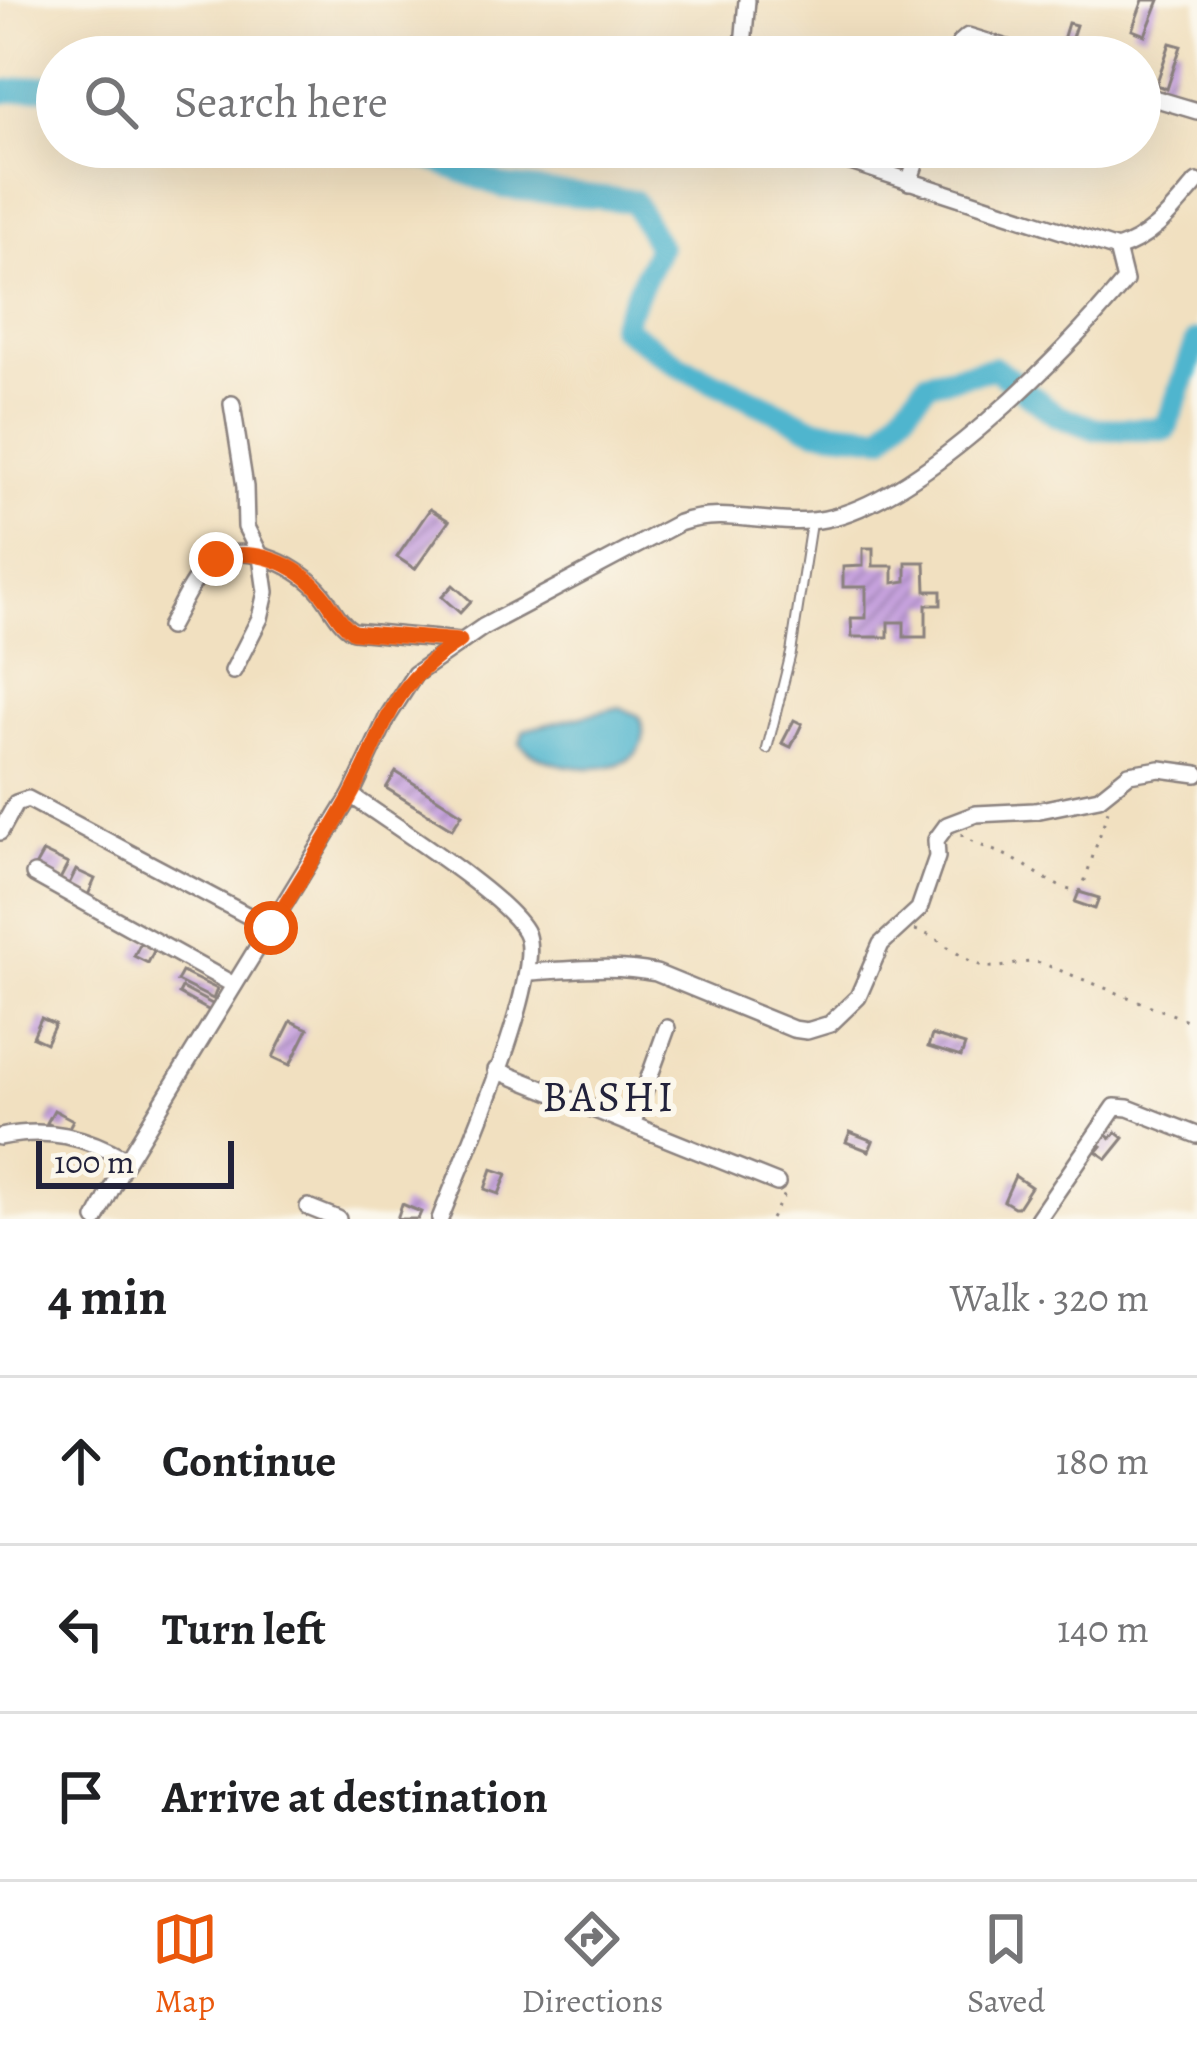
<!DOCTYPE html>
<html lang="en">
<head>
<meta charset="utf-8">
<style>
	:root { --surface:#fff; --page:#f2f2f2; --text:#202124; --muted:#757577; --line:#e0e0e0; --accent:#ea580c }
	body { margin:0; font-family:Alegreya,serif; background:var(--page); color:var(--text) }
	.scale { position:absolute; left:36px; bottom:30px; width:198px; box-sizing:border-box; padding-left:12px; border:6px solid #22223b; border-top:0; font-size:33px; line-height:42px; white-space:nowrap; color:#22223b; -webkit-text-stroke:9px #fbf7ec; paint-order:stroke }
	.stop { position:absolute; width:36px; height:36px; margin:-27px; border:9px solid #ea580c; border-radius:50%; background:#fff }
	.stop.end { background:#ea580c; border-color:#fff; box-shadow:0 3px 12px #0008 }
	.list { margin:0; padding:0; list-style:none }
	h2 { display:flex; justify-content:space-between; align-items:center; height:156px; margin:0; padding:0 48px; font-size:51px }
	h2 small { font-size:39px; font-weight:400; color:var(--muted) }
	.list li { display:grid; grid-template-columns:78px 1fr auto; gap:36px; align-items:center; box-sizing:border-box; height:168px; padding:0 48px; border-top:3px solid var(--line) }
	.list b { display:block; font-size:45px; white-space:nowrap }
	.list em { font-size:39px; font-style:normal; color:var(--muted) }
	.icon { flex:none; width:66px; height:66px; fill:none; stroke:currentColor; stroke-width:2; stroke-linecap:round; stroke-linejoin:round }
	.map { position:relative; flex:none; width:1197px; height:1219px; overflow:hidden }
	.search { position:absolute; background:var(--surface); box-shadow:0 12px 48px #0002; left:36px; right:36px; top:36px; height:132px; display:flex; align-items:center; gap:30px; box-sizing:border-box; padding:0 42px; border-radius:66px; color:var(--muted); font-size:45px }
	.sheet { height:660px; background:var(--surface) }
	nav { display:flex; justify-content:space-around; align-items:center; box-sizing:border-box; height:168px; border-top:3px solid var(--line); background:var(--surface); font-size:33px; color:var(--muted) }
	nav a { display:grid; justify-items:center; gap:6px }
	nav .on { color:var(--accent) }
	.map>svg:first-child { display:block }
	.water { fill:#4fb5ce; stroke:#386c84; stroke-width:3 }
	.lines { fill:none; stroke-linecap:round; stroke-linejoin:round }
	.river { stroke:#4fb5ce; stroke-width:24 }
	.building { fill:url(#building-hatch) }
	.lane-casing { stroke:#8a817e; stroke-width:12 }
	.street-casing { stroke:#8a817e; stroke-width:20 }
	.path { stroke:#8a817e; stroke-width:3; stroke-dasharray:3 9; stroke-linecap:butt }
	.lane { stroke:#fff; stroke-width:8 }
	.street { stroke:#fff; stroke-width:15 }
	.route { stroke:#ea580c; stroke-width:15 }
	.labels { text-anchor:middle; dominant-baseline:central; stroke-width:12; stroke-linejoin:round; paint-order:stroke }
	.quarter-label { font-size:42px; letter-spacing:3px; fill:#22223b; stroke:#fbf7ec }
</style>
</head>
<body>
<div class="map">
<svg width="1197" height="1219" viewBox="0 0 1197 1219">
	<defs>
		<pattern id="building-hatch" width="6" height="6" patternUnits="userSpaceOnUse" patternTransform="scale(3)"><rect width="6" height="6" fill="#c6a2dd"/><path d="M-1 1l2-2M0 6l6-6M5 7l2-2" fill="none" stroke="#a084b4"/></pattern>
	</defs>
	<rect width="100%" height="100%" fill="#fbf7ec"/>
	<filter id="ink" filterUnits="userSpaceOnUse"><feTurbulence type="fractalNoise" baseFrequency=".00833" numOctaves="2"/><feDisplacementMap in="SourceGraphic" scale="24" xChannelSelector="R" yChannelSelector="G"/><feConvolveMatrix kernelMatrix="1 2 1 2 8 2 1 2 1" color-interpolation-filters="sRGB"/></filter>
	<filter id="wash" filterUnits="userSpaceOnUse"><feTurbulence type="fractalNoise" baseFrequency=".004" numOctaves="4" result="noise"/><feDisplacementMap in="SourceGraphic" scale="48" xChannelSelector="R" yChannelSelector="G"/><feGaussianBlur stdDeviation="2.7" result="paint"/><feColorMatrix in="noise" values="0 0 0 0 0 0 0 0 0 0 0 0 0 0 0 0 0 1.4 0 .05"/><feComposite in="paint" operator="in"/></filter>
	<g filter="url(#wash)">
		<rect width="100%" height="100%" fill="#f1e0c0"/>
		<!-- water -->
		<path class="water" d="M 620,707 L 639,716 C 667,782 549,778 520,743 L 524,730 Z"/>
		<g class="lines">
			<!-- river -->
			<g class="river">
				<polyline points="0,92 57,85"/>
				<polyline points="358,147 432,159 504,187 633,201 659,247 621,326 680,366 815,429 883,436 928,382 995,368 1056,415 1094,429 1166,429 1197,341"/>
			</g>
		</g>
		<g id="blocks">
			<!-- building -->
			<g class="building">
				<polygon points="1143,0 1159,0 1145,35 1132,30"/>
				<polygon points="1068,23 1076,25 1066,56 1059,53"/>
				<polygon points="1170,43 1181,46 1167,89 1156,85"/>
				<polygon points="430,509 449,521 415,569 397,557"/>
				<polygon points="863,548 873,548 873,566 893,566 893,583 906,581 906,562 925,562 926,591 941,591 941,605 926,605 926,637 904,637 904,622 888,622 888,637 852,637 851,618 866,618 866,587 843,587 843,567 863,566"/>
				<polygon points="453,585 471,601 460,613 442,597"/>
				<polygon points="794,720 802,724 791,747 782,743"/>
				<polygon points="396,772 462,814 452,829 386,788"/>
				<polygon points="43,852 68,864 58,883 33,870"/>
				<polygon points="76,870 95,879 88,895 68,886"/>
				<polygon points="1079,892 1099,898 1095,909 1075,902"/>
				<polygon points="143,938 157,945 148,963 134,956"/>
				<polygon points="182,972 217,989 213,999 177,981"/>
				<polygon points="182,988 214,1005 210,1011 179,994"/>
				<polygon points="41,1018 55,1024 46,1043 33,1037"/>
				<polygon points="291,1021 308,1029 290,1065 273,1057"/>
				<polygon points="932,1035 965,1045 961,1057 928,1047"/>
				<polygon points="54,1110 73,1120 66,1133 47,1123"/>
				<polygon points="1102,1131 1111,1138 1116,1132 1124,1138 1107,1159 1097,1152 1102,1146 1094,1141"/>
				<polygon points="850,1132 873,1141 869,1151 846,1142"/>
				<polygon points="492,1169 507,1174 499,1194 485,1189"/>
				<polygon points="1015,1176 1031,1187 1018,1207 1014,1207 1004,1201"/>
				<polygon points="402,1204 421,1212 418,1219 397,1219"/>
			</g>
		</g>
	</g>
	<g filter="url(#ink)">
		<use href="#blocks" fill-opacity="0" stroke="#8a817e" stroke-width="3"/>
		<g class="lines">
			<defs>
				<polyline id="lane" points="767,749 791,653 811,523"/>
				<g id="street">
					<polyline points="742,57 747,0"/>
					<polyline points="955,57 960,43 968,36 1036,57"/>
					<polyline points="1140,94 1197,111"/>
					<polyline points="805,147 1117,249"/>
					<polyline points="909,182 921,147"/>
					<polyline points="232,404 245,487 246,527 261,557 266,592 260,618 233,671"/>
					<path d="M 169,627 C 181,606 191,580 209,564 C 239,538 295,564 318,589 C 331,603 337,622 353,631 L 460,641"/>
					<path d="M 351,795 C 391,824 504,894 525,931 C 548,971 459,1169 440,1219"/>
					<polyline points="0,832 16,803 28,799 271,928"/>
					<polyline points="34,874 234,985"/>
					<path d="M 530,972 C 573,970 612,964 656,973 L 793,1029 L 807,1031 L 830,1024 L 858,997 L 881,944 L 919,909 L 937,857 L 936,840 L 947,825 L 976,814 L 1035,811 L 1099,798 L 1129,774 L 1160,769 L 1197,774"/>
					<polyline points="496,1070 777,1183"/>
					<polyline points="632,1125 667,1028"/>
					<path d="M 0,1137 C 48,1127 85,1136 127,1160"/>
					<polyline points="308,1207 338,1219"/>
					<path d="M 96,1219 L 121,1170 L 351,795 L 388,716 L 415,674 L 483,627 L 679,523 C 727,506 776,529 825,519 C 921,500 1063,356 1125,281 L 1117,249 C 1153,238 1173,209 1197,182"/>
					<polyline points="1038,1219 1115,1107 1128,1108 1197,1135"/>
				</g>
			</defs>
			<!-- lane casing -->
			<use href="#lane" class="lane-casing"/>
			<!-- street casing -->
			<use href="#street" class="street-casing"/>
			<!-- path -->
			<g class="path">
				<path d="M 961,834 C 978,847 997,850 1015,860 C 1037,871 1052,887 1078,892 L 1082,889 L 1109,807"/>
				<path d="M 915,930 C 942,937 957,959 983,966 C 1003,971 1020,959 1041,963 L 1197,1024"/>
				<polyline points="771,1219 785,1194"/>
			</g>
			<!-- lane -->
			<use href="#lane" class="lane"/>
			<!-- street -->
			<use href="#street" class="street"/>
		</g>
	</g>
	<g class="lines" filter="url(#ink)">
		<!-- route -->
		<path class="route" d="M 216,559 C 254,546 297,563 322,594 C 333,607 339,622 353,632 L 460,641 C 385,688 388,728 349,799 C 325,842 297,885 271,928"/>
	</g>
	<g class="labels">
		<!-- quarter labels -->
		<g class="quarter-label">
			<text x="609" y="1096">BASHI</text>
		</g>
	</g>
</svg>
<div class="scale">100 m</div>
<div class="stop" style="left:271px;top:928px"></div>
<div class="stop end" style="left:216px;top:559px"></div>
<div class="search"><svg class="icon" aria-label="search" viewBox="0 0 24 24"><circle cx="10" cy="10" r="6"/><path d="M15 15l6 6"/></svg>Search here</div>
</div>
<section class="sheet">
<h2>4 min<small>Walk · 320 m</small></h2>
<ul class="list">
<li><svg class="icon" aria-label="ahead" viewBox="0 0 24 24"><path d="M12 20V5M6 11l6-6 6 6"/></svg><div><b>Continue</b></div><em>180 m</em></li>
<li><svg class="icon" aria-label="left" viewBox="0 0 24 24"><path d="M17 20v-9H6M10 6l-5 5 5 5"/></svg><div><b>Turn left</b></div><em>140 m</em></li>
<li><svg class="icon" aria-label="arrive" viewBox="0 0 24 24"><path d="M6 21V4h12l-3 4 3 4H6"/></svg><div><b>Arrive at destination</b></div></li>
</ul>
</section>
<nav>
<a class="on"><svg class="icon" aria-label="map" viewBox="0 0 24 24"><path d="M3 6l6-2 6 2 6-2v14l-6 2-6-2-6 2zM9 4v14M15 6v14"/></svg>Map</a>
<a><svg class="icon" aria-label="directions" viewBox="0 0 24 24"><path d="M12 3l9 9-9 9-9-9zM9 14v-3h6M13 9l2 2-2 2"/></svg>Directions</a>
<a><svg class="icon" aria-label="saved" viewBox="0 0 24 24"><path d="M7 4h10v16l-5-4-5 4z"/></svg>Saved</a>
</nav>
</body>
</html>
